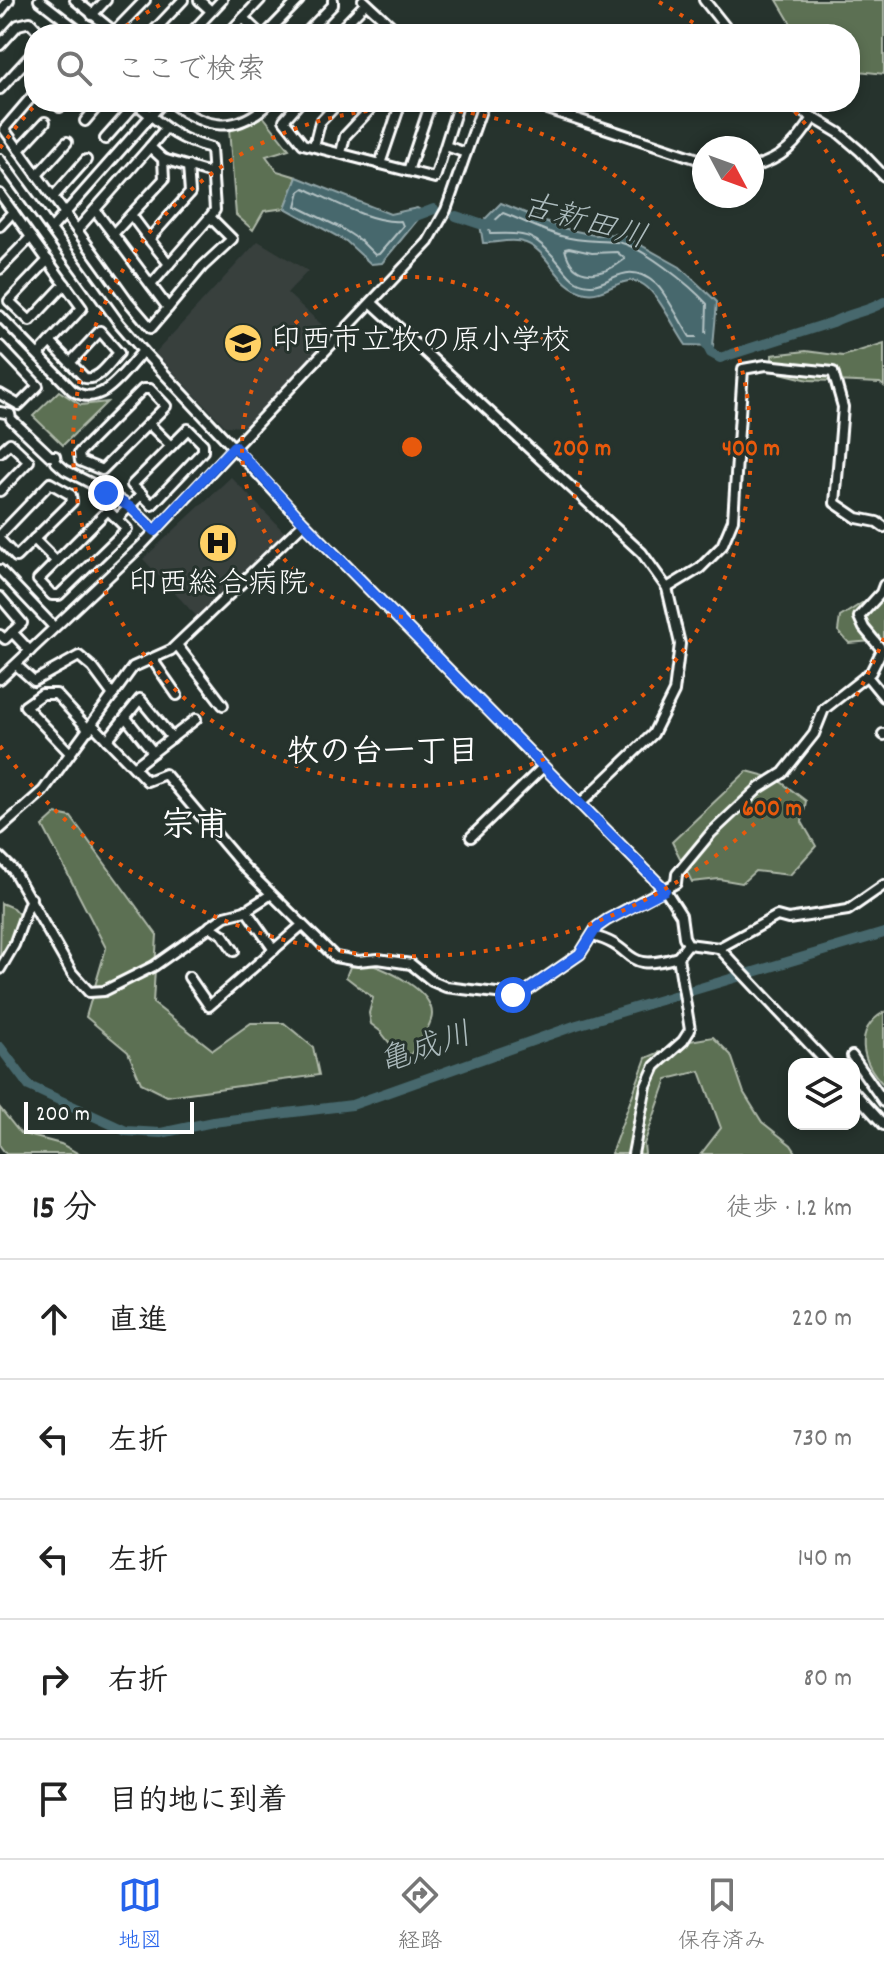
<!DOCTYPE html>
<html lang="ja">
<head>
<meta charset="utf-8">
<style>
	:root { --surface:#fff; --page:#f2f2f2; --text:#222; --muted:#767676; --line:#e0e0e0; --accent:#2563eb }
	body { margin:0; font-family:Dekko,"Klee One",sans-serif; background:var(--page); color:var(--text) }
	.controls { position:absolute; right:24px; bottom:24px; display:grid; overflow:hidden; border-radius:16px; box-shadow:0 4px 12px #0003 }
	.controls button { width:72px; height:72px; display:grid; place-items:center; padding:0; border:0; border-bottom:2px solid var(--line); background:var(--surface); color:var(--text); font:40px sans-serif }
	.compass { position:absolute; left:692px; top:136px; width:72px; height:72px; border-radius:50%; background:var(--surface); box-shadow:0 4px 12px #0003; rotate:131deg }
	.scale { position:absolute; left:24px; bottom:20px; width:170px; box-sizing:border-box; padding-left:8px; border:4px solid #fff; border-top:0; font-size:22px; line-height:28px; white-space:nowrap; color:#fff; -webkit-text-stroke:6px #26332d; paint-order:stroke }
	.stop { position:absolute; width:24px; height:24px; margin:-18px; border:6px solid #2563eb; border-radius:50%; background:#fff }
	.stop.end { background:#2563eb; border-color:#fff; box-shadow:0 2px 8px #0008 }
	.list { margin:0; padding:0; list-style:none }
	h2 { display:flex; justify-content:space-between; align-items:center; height:104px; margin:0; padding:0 32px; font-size:34px }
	h2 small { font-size:26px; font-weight:400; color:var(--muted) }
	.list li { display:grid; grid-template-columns:52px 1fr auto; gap:24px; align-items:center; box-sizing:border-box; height:120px; padding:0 32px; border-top:2px solid var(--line) }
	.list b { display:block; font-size:30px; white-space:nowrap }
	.list em { font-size:26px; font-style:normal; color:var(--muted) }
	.icon { flex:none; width:44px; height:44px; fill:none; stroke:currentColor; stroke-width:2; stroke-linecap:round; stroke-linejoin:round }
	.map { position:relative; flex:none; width:884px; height:1154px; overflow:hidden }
	.search { position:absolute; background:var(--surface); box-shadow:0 4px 12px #0003; left:24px; right:24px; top:24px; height:88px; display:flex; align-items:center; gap:20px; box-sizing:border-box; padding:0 28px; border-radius:32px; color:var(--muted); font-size:30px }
	.sheet { height:704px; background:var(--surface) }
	nav { display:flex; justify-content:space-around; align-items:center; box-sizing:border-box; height:112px; border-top:2px solid var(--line); background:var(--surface); font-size:22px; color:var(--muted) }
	nav a { display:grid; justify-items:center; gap:4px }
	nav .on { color:var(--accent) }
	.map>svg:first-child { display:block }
	.built { fill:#373f3e }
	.green { fill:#5c7053; stroke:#aeb8a9; stroke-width:2 }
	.water { fill:#46686d; stroke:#90a4a7; stroke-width:2 }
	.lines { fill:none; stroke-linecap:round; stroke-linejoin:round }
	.shore { stroke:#b5c3c5; stroke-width:2 }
	.river { stroke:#46686d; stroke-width:10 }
	.minor-casing { stroke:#fff; stroke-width:14 }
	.minor { stroke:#26332d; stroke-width:8 }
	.route { stroke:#2563eb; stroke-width:10 }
	.ring { fill:none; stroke:#e8590c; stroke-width:4; stroke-dasharray:4 8 }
	.labels { text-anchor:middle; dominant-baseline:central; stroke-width:6; stroke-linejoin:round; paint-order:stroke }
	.poi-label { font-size:30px; fill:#fff; stroke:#26332d; text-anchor:start }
	.water-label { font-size:32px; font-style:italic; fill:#acbbbd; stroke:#26332d }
	.neighbourhood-label { font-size:32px; font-weight:bold; fill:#fff; stroke:#26332d }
	.quarter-label { font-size:34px; font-weight:bold; fill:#fff; stroke:#26332d }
	.centre { fill:#e8590c; stroke:#26332d; stroke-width:4 }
	.ring-label { font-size:24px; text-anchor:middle; font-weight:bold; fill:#e8590c; stroke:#26332d; stroke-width:6; stroke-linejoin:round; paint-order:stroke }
</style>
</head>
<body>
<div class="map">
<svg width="884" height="1154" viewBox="0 0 884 1154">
	<rect width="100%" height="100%" fill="#26332d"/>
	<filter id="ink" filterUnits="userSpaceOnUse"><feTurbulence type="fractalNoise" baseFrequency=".0125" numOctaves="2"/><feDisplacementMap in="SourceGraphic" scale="16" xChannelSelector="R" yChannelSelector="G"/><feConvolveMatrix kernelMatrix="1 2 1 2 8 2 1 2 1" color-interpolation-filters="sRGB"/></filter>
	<g filter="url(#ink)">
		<!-- built -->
		<g class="built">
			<polygon points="258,241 308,271 287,293 332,334 245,427 225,426 155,353"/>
			<polygon points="231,477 286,534 198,618 143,559"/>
		</g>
		<!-- green -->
		<g class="green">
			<polygon points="777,0 884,0 884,74 850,70 850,34 797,34"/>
			<polygon points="263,116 289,149 266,156 277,171 297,177 285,208 264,211 253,230 236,215 229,129 242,127"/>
			<polygon points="884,343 884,386 880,383 809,380 772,371 772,355 806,351 843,356"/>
			<polygon points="59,391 81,405 107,402 63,445 33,416"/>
			<polygon points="884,601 884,640 849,643 838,631 840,617 862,603"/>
			<polygon points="747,771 777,779 806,801 802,822 816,846 790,875 755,871 742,883 719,879 692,882 672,842"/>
			<polygon points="56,814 71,817 157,935 153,1003 213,1050 251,1023 284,1023 313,1047 319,1075 167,1096 141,1083 128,1052 86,1017 106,948 43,826"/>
			<path d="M 1,903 L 13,908 L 22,918 C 20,936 18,952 0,959 Z"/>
			<path d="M 369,964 C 388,970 432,990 432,1014 C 432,1026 417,1044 411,1054 L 399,1055 L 380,1031 L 371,1024 L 369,1013 L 373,998 L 346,977 L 350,967 Z"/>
			<path d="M 884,1012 L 884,1085 C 861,1062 853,1030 884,1012 Z"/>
			<polygon points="713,1037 731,1055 744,1093 762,1122 791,1145 797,1154 701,1154 721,1128 700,1071 667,1079 644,1144 645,1154 611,1154 646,1058 684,1042"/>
			<polygon points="0,1108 20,1133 61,1144 79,1154 6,1154 0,1146"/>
		</g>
		<!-- water -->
		<g class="water">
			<polygon points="297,177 390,214 417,208 424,212 382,263 371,264 346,241 285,208"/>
			<path d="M 501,203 L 562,228 L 594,235 L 621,234 L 680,267 L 717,302 L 713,346 L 686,345 C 675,329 658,294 644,285 C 623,271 607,297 586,293 C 557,288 550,252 526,243 C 512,238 497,243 483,243 L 480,224 Z"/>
		</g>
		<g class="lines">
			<!-- shore -->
			<g class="shore">
				<path d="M 304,188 C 331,200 373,224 401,221 L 403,226 L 379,254 L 375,255 L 361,241 L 341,228 L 296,206 L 300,191 Z"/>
				<path d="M 503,213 C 522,220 541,230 561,236 C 581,242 596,240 616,242 C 640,244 691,286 707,304 L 706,337 L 690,337 C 681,323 666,293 656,284 C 620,253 606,298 576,281 C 569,277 564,269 559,263 C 534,233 527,233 490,234 L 489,226 Z"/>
				<path d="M 569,248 L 592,253 L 617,252 L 625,259 C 604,276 573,283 565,249 Z"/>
			</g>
			<!-- river -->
			<g class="river">
				<polyline points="456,216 480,224 493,224"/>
				<polyline points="413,217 434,209"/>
				<path d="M 703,337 L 711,353 L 720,358 L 833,322 C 850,313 867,312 884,302"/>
				<polyline points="0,1047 29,1086 126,1131 161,1133 213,1122 352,1105 577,1025 884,933"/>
			</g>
			<defs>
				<g id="minor">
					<polyline points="39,0 83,34"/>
					<polyline points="75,0 117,34"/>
					<polyline points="199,0 211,11"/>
					<polyline points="363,0 400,34"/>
					<polyline points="704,0 731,34"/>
					<polyline points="0,12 9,0"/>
					<polyline points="92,15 106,0"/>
					<polyline points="243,18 260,34"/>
					<polyline points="114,32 145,0"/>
					<polyline points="151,34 183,0"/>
					<polyline points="190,34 222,0"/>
					<polyline points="228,34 260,0"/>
					<polyline points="266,34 299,0"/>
					<polyline points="305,34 333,5 333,0"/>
					<polyline points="336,34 366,3"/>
					<polyline points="0,45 18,25 30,22 41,34"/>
					<polyline points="0,89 34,52"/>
					<polyline points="34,94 4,129 128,301 151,328 168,308 95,210"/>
					<path d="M 134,102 C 163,125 173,138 211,148 L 215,210 L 210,217 L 232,239 L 202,267 L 168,308"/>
					<path d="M 170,102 C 205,129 236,135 270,102"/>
					<polyline points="300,102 284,120 303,144 435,178 459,102"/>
					<polyline points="526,102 704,161"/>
					<polyline points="787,102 839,133 860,151 884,176"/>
					<polyline points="60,107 64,102"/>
					<polyline points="85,121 101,102"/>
					<polyline points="105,139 136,104"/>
					<polyline points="314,146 320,122 339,102"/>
					<polyline points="446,146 466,153"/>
					<polyline points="150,147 165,129"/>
					<polyline points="19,150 45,122"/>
					<polyline points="341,153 345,136 377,102"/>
					<polyline points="0,159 119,323 143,351 304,523 665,890 681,915 684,937 688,944 719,948 828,1064"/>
					<polyline points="163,159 213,174"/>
					<polyline points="380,164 401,102"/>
					<path d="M 752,167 C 782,160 797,143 813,118"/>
					<polyline points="408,171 431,102"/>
					<polyline points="37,175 67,142"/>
					<polyline points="0,194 82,308 39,354"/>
					<polyline points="53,197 86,160"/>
					<polyline points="131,215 149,239"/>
					<polyline points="0,226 13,212"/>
					<polyline points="51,229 163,102"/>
					<polyline points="77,230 150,147 163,159 164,179 113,234"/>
					<polyline points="48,260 9,301 30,321 65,284"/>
					<polyline points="169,264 210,217"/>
					<polyline points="0,269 31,237"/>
					<polyline points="151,285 169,264 149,239 190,193 188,166"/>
					<polyline points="372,303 642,553 667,588 680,644 674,692 653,734 580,804"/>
					<path d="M 0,316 L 72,390 C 101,411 125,370 143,351"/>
					<path d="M 50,342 L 85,378 C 99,381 109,363 119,353 L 100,331 L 70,363"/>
					<polyline points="0,346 38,386 19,405 0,394"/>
					<polygon points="143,389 150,389 166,406 102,470 80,461 79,453"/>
					<polyline points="0,412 10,414 11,419 50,456 55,456 56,462 65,470 100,488 101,493 107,492 130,507 155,531"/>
					<polyline points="149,424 171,446"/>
					<polygon points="188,429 203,444 203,451 152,505 132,485"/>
					<polyline points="0,452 10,443 29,461 0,491"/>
					<polygon points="108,510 127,529 59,595 52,595 38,580"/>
					<polyline points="117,519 142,494"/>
					<polyline points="0,535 50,483 71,495 72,502 16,557 0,540"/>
					<polyline points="34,539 56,561"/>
					<polyline points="0,570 54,627"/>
					<polyline points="667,588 700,568 722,546 733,520 743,369 766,365 833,372 843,407 835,503 857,518 877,522 884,527"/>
					<polyline points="0,597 22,623 5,639 0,635"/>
					<polyline points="12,632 30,651"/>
					<polyline points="177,645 223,705"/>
					<polyline points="152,659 177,695"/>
					<polyline points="16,665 34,681 79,656 93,668 113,695"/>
					<polyline points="866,675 884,697"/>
					<polyline points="0,679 141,546 428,242 446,210 484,102"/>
					<polyline points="126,718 153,752"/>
					<polyline points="93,725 147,781 165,774 243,866 335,957 358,961 378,959 411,964 432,981 446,987 513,995 525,992 580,954 597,927 607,920 676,883 677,874 711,833 759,788 783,773 814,734 824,709 871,672 882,650 864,628 859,617 881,593 884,585"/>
					<polyline points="883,734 884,735"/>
					<polyline points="107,740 140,699 172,738"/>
					<polyline points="70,753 25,706 42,694 56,694 89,730"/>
					<polyline points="134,767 196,719"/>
					<polyline points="0,829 43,791 133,667 171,650 304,523"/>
					<polyline points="471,837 543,767"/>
					<polyline points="0,857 13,870 72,973 89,992 104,991 154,966 225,916 245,911 270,895"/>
					<polyline points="246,910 274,950"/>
					<polyline points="210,926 223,935 234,951"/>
					<path d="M 593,936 C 638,947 621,974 678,957"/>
					<polyline points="719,948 777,916 788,919 848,910 884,885"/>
					<polyline points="0,969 14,945 31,898"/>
					<polyline points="189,977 209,1006 301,926"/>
					<polyline points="852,1056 884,1102"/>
					<polyline points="854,1092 884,1125"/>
					<polyline points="633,1154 646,1086 655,1066 683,1041 690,1030 678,957 688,944"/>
				</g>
			</defs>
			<!-- minor casing -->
			<use href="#minor" class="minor-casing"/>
			<!-- minor -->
			<use href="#minor" class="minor"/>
		</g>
	</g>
	<g class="lines" filter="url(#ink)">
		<!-- route -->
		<polyline class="route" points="106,493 130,507 155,531 234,446 304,523 665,890 607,920 597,927 580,954 525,992 513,995"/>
	</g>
	<!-- distance rings -->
	<g class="ring">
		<circle cx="412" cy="447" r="170"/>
		<circle cx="412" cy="447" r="339"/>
		<path d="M884 638A509 509 0 0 1 0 746M0 148A509 509 0 0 1 37 103M116 33A509 509 0 0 1 165 2M659 2A509 509 0 0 1 708 33M787 103A509 509 0 0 1 884 256"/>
	</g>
	<!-- icons -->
	<defs>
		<symbol id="school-disc" viewBox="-11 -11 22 22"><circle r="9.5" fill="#ffd166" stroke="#26332d"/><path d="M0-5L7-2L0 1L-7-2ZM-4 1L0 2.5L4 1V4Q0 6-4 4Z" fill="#111"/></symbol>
		<symbol id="hospital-disc" viewBox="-11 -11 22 22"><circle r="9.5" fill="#ffd166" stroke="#26332d"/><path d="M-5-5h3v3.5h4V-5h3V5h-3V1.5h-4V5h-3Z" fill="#111"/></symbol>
	</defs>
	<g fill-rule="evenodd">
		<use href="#school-disc" x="221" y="321" width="44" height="44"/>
		<use href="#hospital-disc" x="196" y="521" width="44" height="44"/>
	</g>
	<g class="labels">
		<!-- poi labels -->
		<g class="poi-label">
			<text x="271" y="343">印西市立牧の原小学校</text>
			<text x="218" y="586" text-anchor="middle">印西総合病院</text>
		</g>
		<!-- water labels -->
		<g class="water-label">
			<text transform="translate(584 224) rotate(16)">古新田川</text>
			<text transform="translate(426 1051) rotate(-19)">亀成川</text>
		</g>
		<!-- neighbourhood labels -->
		<g class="neighbourhood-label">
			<text x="383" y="755">牧の台一丁目</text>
		</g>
		<!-- quarter labels -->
		<g class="quarter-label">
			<text x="195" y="828">宗甫</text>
		</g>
	</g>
	<circle cx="412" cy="447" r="12" class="centre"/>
	<g class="ring-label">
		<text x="582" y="455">200 m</text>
		<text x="751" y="455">400 m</text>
		<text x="772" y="815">600 m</text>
	</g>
</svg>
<div class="controls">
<button><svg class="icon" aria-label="layers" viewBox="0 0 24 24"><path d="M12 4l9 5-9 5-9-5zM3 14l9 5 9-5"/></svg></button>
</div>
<svg class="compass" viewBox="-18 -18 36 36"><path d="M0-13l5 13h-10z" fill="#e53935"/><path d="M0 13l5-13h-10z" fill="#767676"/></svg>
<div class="scale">200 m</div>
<div class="stop" style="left:513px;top:995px"></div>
<div class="stop end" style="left:106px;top:493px"></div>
<div class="search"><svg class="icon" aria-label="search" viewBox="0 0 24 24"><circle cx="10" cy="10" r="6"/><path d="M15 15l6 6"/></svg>ここで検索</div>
</div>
<section class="sheet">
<h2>15 分<small>徒歩 · 1.2 km</small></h2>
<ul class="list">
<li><svg class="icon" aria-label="ahead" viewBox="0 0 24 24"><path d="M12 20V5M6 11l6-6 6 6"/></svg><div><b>直進</b></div><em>220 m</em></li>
<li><svg class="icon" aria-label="left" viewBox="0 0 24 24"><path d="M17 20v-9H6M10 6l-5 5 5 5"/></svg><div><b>左折</b></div><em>730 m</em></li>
<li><svg class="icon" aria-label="left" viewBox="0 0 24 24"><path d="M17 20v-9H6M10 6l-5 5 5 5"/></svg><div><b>左折</b></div><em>140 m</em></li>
<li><svg class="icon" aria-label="right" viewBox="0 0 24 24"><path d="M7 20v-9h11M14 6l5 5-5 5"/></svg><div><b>右折</b></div><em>80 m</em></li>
<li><svg class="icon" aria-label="arrive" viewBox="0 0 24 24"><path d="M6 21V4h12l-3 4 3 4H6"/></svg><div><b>目的地に到着</b></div></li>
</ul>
</section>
<nav>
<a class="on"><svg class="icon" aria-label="map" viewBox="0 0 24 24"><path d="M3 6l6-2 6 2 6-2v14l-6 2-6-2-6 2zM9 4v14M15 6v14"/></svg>地図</a>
<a><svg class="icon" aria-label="directions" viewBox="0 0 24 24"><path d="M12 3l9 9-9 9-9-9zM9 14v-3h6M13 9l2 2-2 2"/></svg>経路</a>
<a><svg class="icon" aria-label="saved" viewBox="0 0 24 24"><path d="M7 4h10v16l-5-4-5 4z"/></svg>保存済み</a>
</nav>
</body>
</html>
